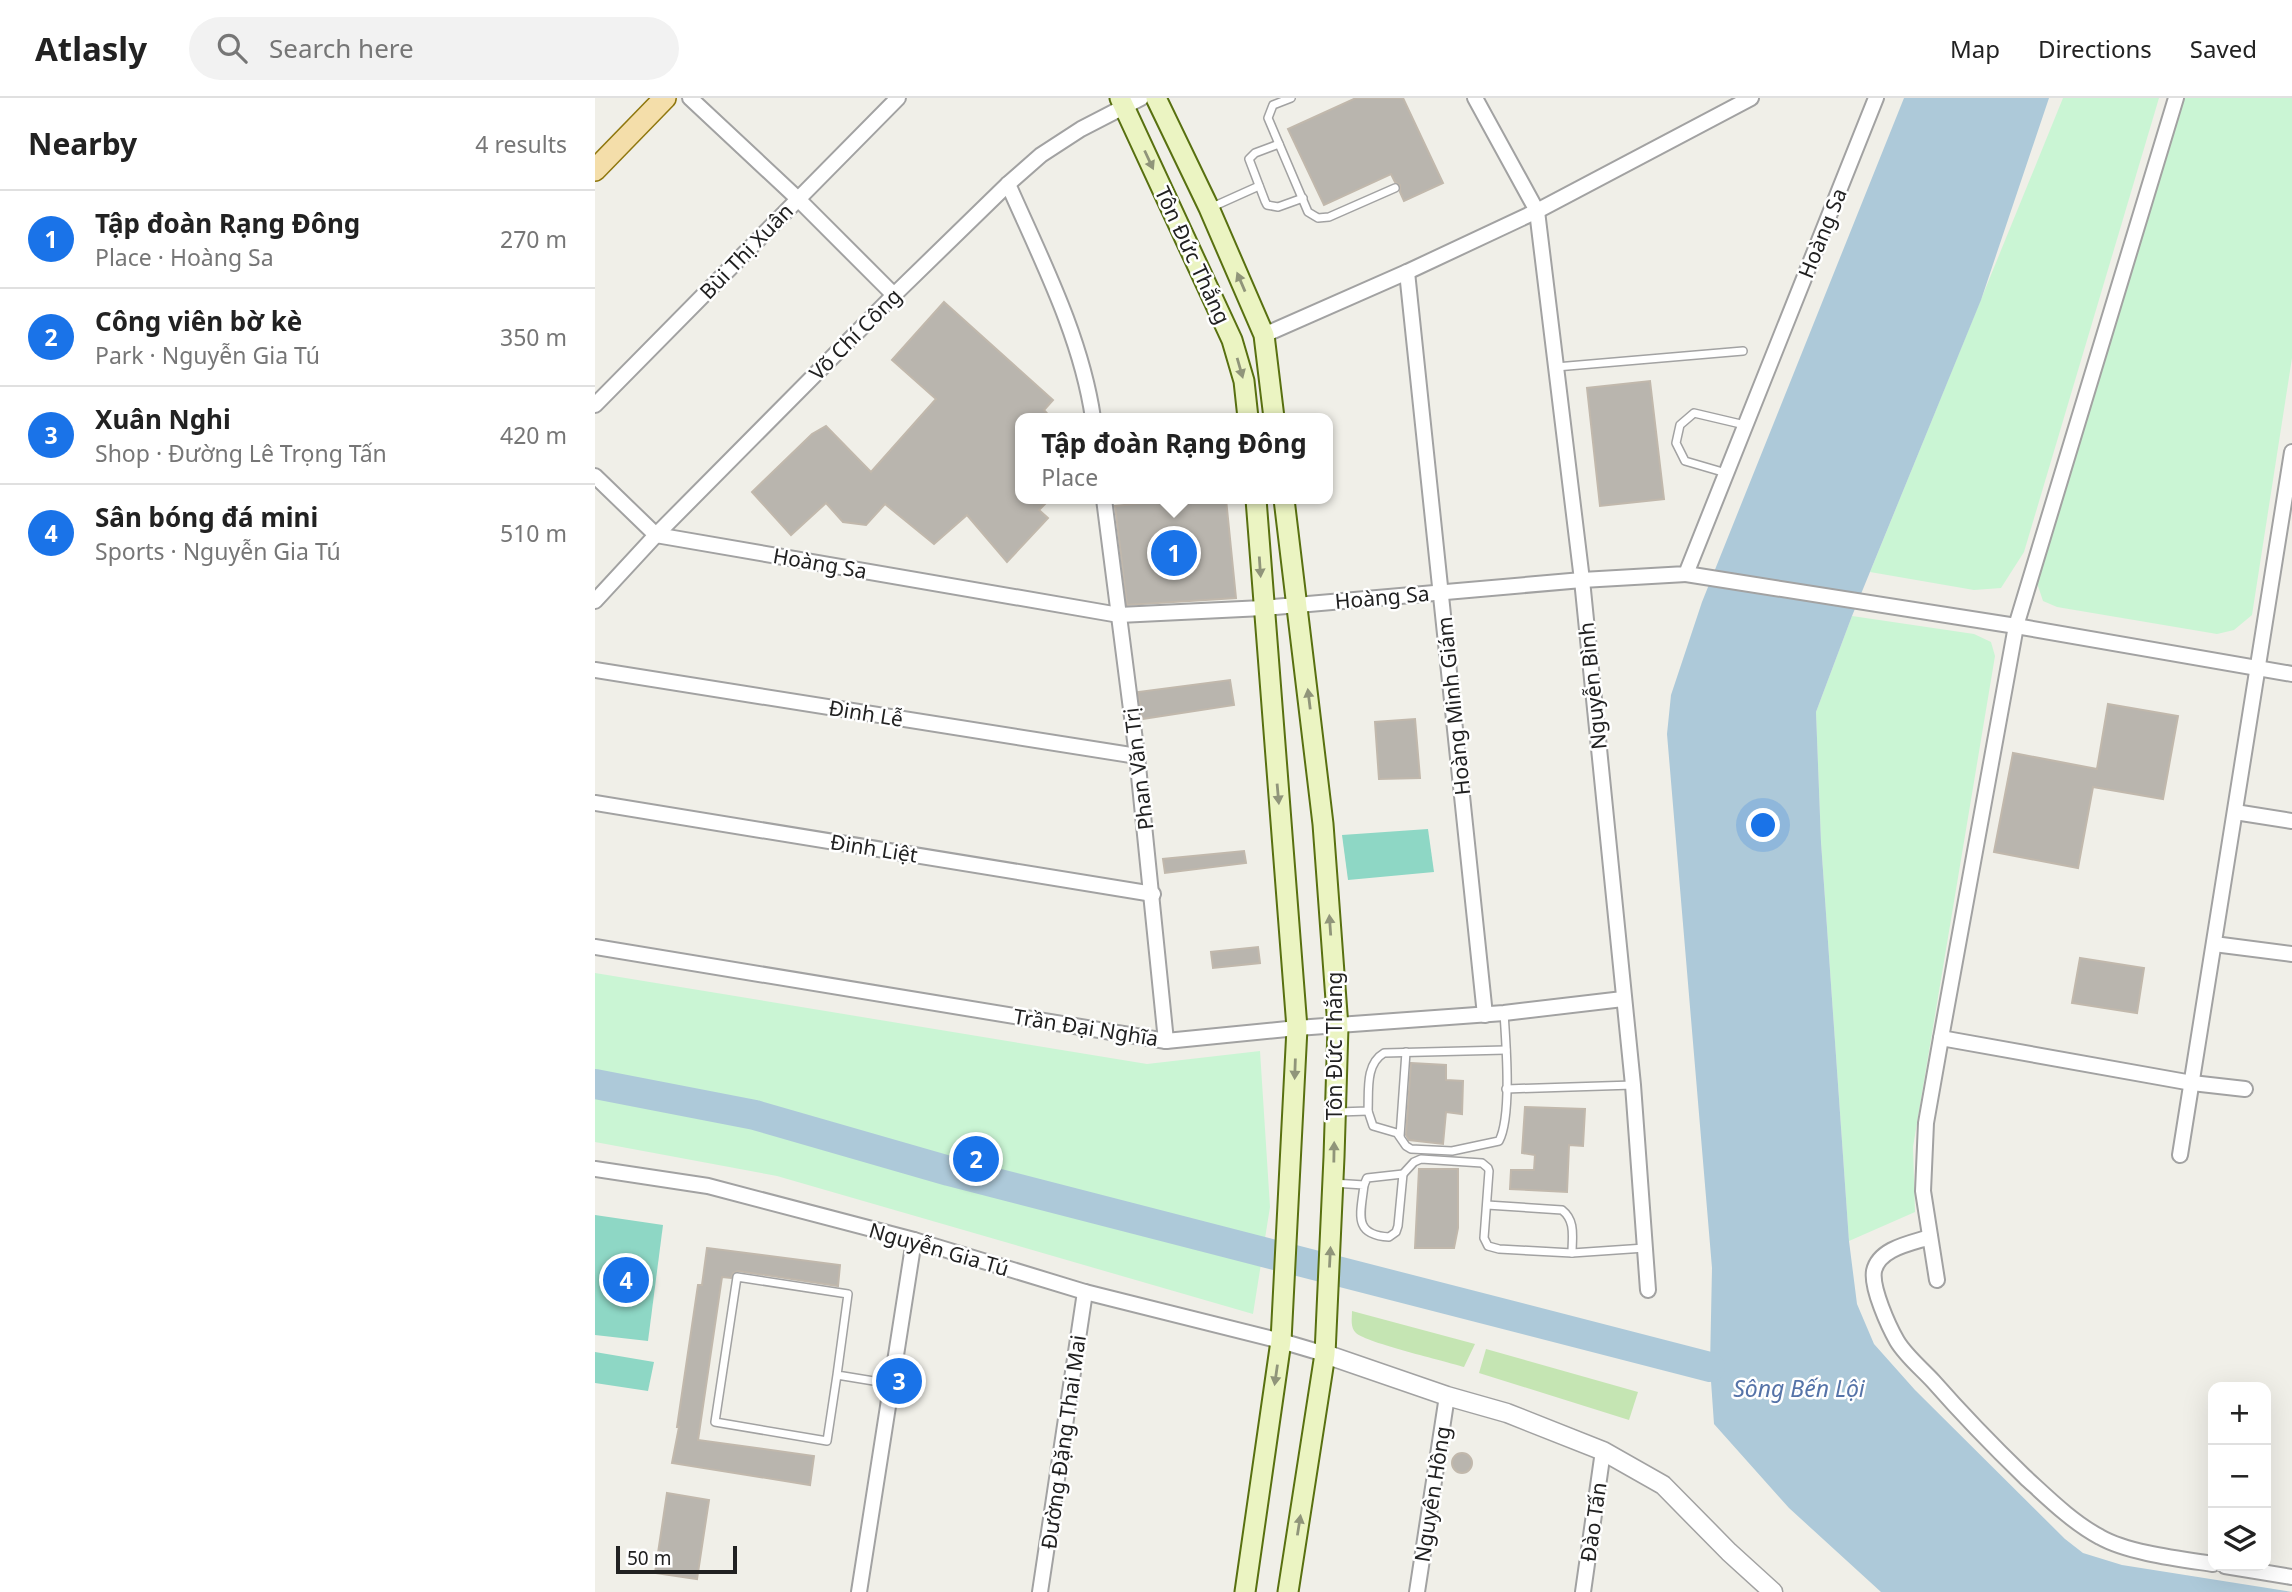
<!DOCTYPE html>
<html lang="en">
<head>
<meta charset="utf-8">
<style>
	:root { --surface:#fff; --page:#f2f2f2; --text:#222; --muted:#767676; --line:#e0e0e0; --accent:#1a73e8 }
	body { margin:0; font-family:"Noto Sans",sans-serif; background:var(--page); color:var(--text) }
	.controls { position:absolute; right:21px; bottom:21px; display:grid; overflow:hidden; border-radius:14px; box-shadow:0 7px 28px #0002 }
	.controls button { width:63px; height:63px; display:grid; place-items:center; padding:0; border:0; border-bottom:2px solid var(--line); background:var(--surface); color:var(--text); font:35px sans-serif }
	.scale { position:absolute; left:21px; bottom:18px; width:121px; box-sizing:border-box; padding-left:7px; border:4px solid #212121; border-top:0; font-size:19px; line-height:24px; white-space:nowrap; color:#212121; -webkit-text-stroke:5px #fff; paint-order:stroke }
	.you { position:absolute; left:1169px; top:728px; width:24px; height:24px; margin:-18px; border:5px solid #fff; border-radius:50%; background:#1a73e8; box-shadow:0 0 0 10px #1a73e833 }
	.badge { display:grid; place-items:center; width:46px; height:46px; border-radius:50%; background:var(--accent); color:#fff; font-size:23px; font-weight:700 }
	.pin { position:absolute; translate:-50% -50%; border:4px solid #fff; box-shadow:0 2px 7px #0006 }
	.popup { position:absolute; left:420px; top:315px; width:318px; height:91px; box-sizing:border-box; display:grid; place-content:center; border-radius:14px; background:var(--surface); filter:drop-shadow(0 2px 5px #0005); font-size:23px; white-space:nowrap; color:var(--muted) }
	.popup b { font-size:26px; color:var(--text) }
	.popup::after { content:''; position:absolute; left:50%; top:100%; margin-left:-14px; border:14px solid transparent; border-top-color:var(--surface) }
	.list { margin:0; padding:0; list-style:none }
	h2 { display:flex; justify-content:space-between; align-items:center; height:91px; margin:0; padding:0 28px; font-size:30px }
	h2 small { font-size:23px; font-weight:400; color:var(--muted) }
	.list li { display:grid; grid-template-columns:46px 1fr auto; gap:21px; align-items:center; box-sizing:border-box; height:98px; padding:0 28px; border-top:2px solid var(--line) }
	.list b { display:block; font-size:26px; white-space:nowrap }
	.list p { margin:0; font-size:23px; white-space:nowrap; color:var(--muted) }
	.list em { font-size:23px; font-style:normal; color:var(--muted) }
	.icon { flex:none; width:38px; height:38px; fill:none; stroke:currentColor; stroke-width:2; stroke-linecap:round; stroke-linejoin:round }
	.map { position:relative; flex:none; width:1697px; height:1494px; overflow:hidden }
	header { display:flex; align-items:center; gap:42px; box-sizing:border-box; height:98px; padding:0 35px; background:var(--surface); border-bottom:2px solid var(--line) }
	header strong { font-size:33px }
	nav { display:flex; gap:38px; margin-inline-start:auto; font-size:24px }
	.search { width:490px; height:63px; background:var(--page); display:flex; align-items:center; gap:18px; box-sizing:border-box; padding:0 24px; border-radius:38px; color:var(--muted); font-size:26px }
	main { display:flex }
	aside { flex:1; background:var(--surface) }
	.map>svg:first-child { display:block }
	.grass { fill:#c5e5b3 }
	.park { fill:#caf5d4 }
	.pitch { fill:#8ed7c5 }
	.water { fill:#adc9d9 }
	.lines { fill:none; stroke-linecap:round; stroke-linejoin:round }
	.river { stroke:#adc9d9; stroke-width:30 }
	.building { fill:#b9b5ae; stroke:#c1b8ac; stroke-width:2 }
	.service-casing { stroke:#a2a2a2; stroke-width:10 }
	.minor-casing { stroke:#a2a2a2; stroke-width:18 }
	.tertiary-casing { stroke:#a2a2a2; stroke-width:21 }
	.secondary-casing { stroke:#587010; stroke-width:23 }
	.primary-casing { stroke:#8f770e; stroke-width:24 }
	.service { stroke:#fff; stroke-width:7 }
	.minor { stroke:#fff; stroke-width:14 }
	.tertiary { stroke:#fff; stroke-width:18 }
	.secondary { stroke:#ebf4c2; stroke-width:19 }
	.primary { stroke:#f4deaa; stroke-width:21 }
	.oneway { fill:#90957a }
	.labels { text-anchor:middle; dominant-baseline:central; stroke-width:5; stroke-linejoin:round; paint-order:stroke }
	.street-label { font-size:21px; fill:#212121; stroke:#fff }
	.water-label { font-size:23px; font-style:italic; fill:#5573a8; stroke:#fff }
</style>
</head>
<body>
<header>
<strong>Atlasly</strong>
<div class="search"><svg class="icon" aria-label="search" viewBox="0 0 24 24"><circle cx="10" cy="10" r="6"/><path d="M15 15l6 6"/></svg>Search here</div>
<nav><a>Map</a><a>Directions</a><a>Saved</a></nav>
</header>
<main>
<aside>
<h2>Nearby<small>4 results</small></h2>
<ul class="list">
<li><span class="badge">1</span><div><b>Tập đoàn Rạng Đông</b><p>Place · Hoàng Sa</p></div><em>270 m</em></li>
<li><span class="badge">2</span><div><b>Công viên bờ kè</b><p>Park · Nguyễn Gia Tú</p></div><em>350 m</em></li>
<li><span class="badge">3</span><div><b>Xuân Nghi</b><p>Shop · Đường Lê Trọng Tấn</p></div><em>420 m</em></li>
<li><span class="badge">4</span><div><b>Sân bóng đá mini</b><p>Sports · Nguyễn Gia Tú</p></div><em>510 m</em></li>
</ul>
</aside>
<div class="map">
<svg width="1697" height="1494" viewBox="0 0 1697 1494">
	<rect width="100%" height="100%" fill="#f0efe8"/>
	<!-- grass -->
	<g class="grass">
		<path d="M 757,1213 L 880,1246 L 869,1269 C 850,1263 772,1245 761,1235 C 755,1229 757,1221 757,1213 Z"/>
		<polygon points="891,1251 1043,1294 1034,1322 884,1275"/>
	</g>
	<!-- park -->
	<g class="park">
		<polygon points="1468,0 1564,0 1429,454 1406,490 1379,492 1275,474"/>
		<polygon points="1588,0 1697,0 1697,260 1657,517 1639,532 1622,536 1462,509 1448,503 1441,482"/>
		<polygon points="1257,518 1379,536 1396,544 1400,558 1318,1049 1320,1114 1254,1143 1226,744 1221,614"/>
		<polygon points="0,875 552,966 665,953 675,1109 658,1216 182,1078 0,1044"/>
	</g>
	<!-- pitch -->
	<g class="pitch">
		<polygon points="833,731 839,774 753,782 747,737"/>
		<polygon points="0,1117 68,1127 53,1243 0,1237"/>
		<polygon points="0,1254 59,1264 53,1293 0,1285"/>
	</g>
	<!-- water -->
	<polygon class="water" points="1309,0 1454,0 1386,202 1257,518 1221,614 1226,744 1254,1143 1262,1206 1279,1246 1320,1292 1470,1441 1488,1455 1527,1467 1697,1494 1286,1494 1194,1410 1119,1326 1115,1269 1117,1170 1072,636 1076,597 1107,504"/>
	<g class="lines">
		<!-- river -->
		<polyline class="river" points="0,986 160,1017 354,1073 1115,1269"/>
	</g>
	<!-- building -->
	<g class="building">
		<polygon points="761,0 808,0 848,85 809,103 805,94 805,87 800,84 796,76 729,107 693,31"/>
		<polygon points="349,204 458,302 449,312 456,320 425,320 425,401 455,401 444,412 453,420 412,464 372,417 339,446 290,406 271,427 248,424 231,405 196,437 157,394 217,336 231,328 276,374 341,301 297,262"/>
		<polygon points="1055,283 1069,401 1005,408 992,290"/>
		<polygon points="589,401 631,401 641,500 532,507 520,408"/>
		<polygon points="635,582 639,607 547,621 543,594"/>
		<polygon points="1513,606 1583,618 1568,701 1498,689 1483,770 1399,754 1418,655 1502,671"/>
		<polygon points="820,621 825,680 784,681 780,624"/>
		<polygon points="649,753 651,765 570,775 568,761"/>
		<polygon points="663,849 665,865 618,870 616,854"/>
		<polygon points="1485,860 1549,870 1542,915 1477,905"/>
		<polygon points="816,965 851,967 851,982 868,983 867,1016 851,1014 848,1046 814,1042 811,1037"/>
		<polygon points="930,1009 990,1011 988,1048 974,1047 972,1094 915,1091 916,1072 939,1072 940,1057 927,1055"/>
		<polygon points="824,1071 863,1071 863,1130 859,1150 820,1150"/>
		<polygon points="112,1150 245,1167 243,1188 143,1173 138,1175 136,1180 127,1179 103,1342 219,1358 215,1387 77,1365 84,1329 82,1329 103,1187 107,1187"/>
		<circle cx="867" cy="1365" r="10"/>
		<polygon points="72,1395 114,1402 102,1481 60,1475"/>
	</g>
	<g class="lines">
		<defs>
			<g id="service">
				<polyline points="696,0 678,7 673,20 713,114 723,120 734,119 800,90"/>
				<polyline points="684,46 660,55 654,61 670,103 672,107 683,109 708,100"/>
				<polyline points="615,110 664,88"/>
				<polyline points="961,269 1148,253"/>
				<polyline points="1131,375 1090,363 1081,345 1085,327 1099,315 1150,327"/>
				<polyline points="911,991 1038,987"/>
				<path d="M 773,1013 L 778,1028 L 802,1035 L 811,1048 L 816,1051 L 857,1053 L 904,1043 C 917,1018 911,946 909,915"/>
				<path d="M 743,1014 L 773,1013 C 774,993 770,966 789,955 L 911,952"/>
				<polyline points="805,1038 811,954"/>
				<path d="M 738,1085 L 769,1087 C 766,1115 757,1137 794,1139 L 801,1134 L 803,1128 L 808,1076"/>
				<polyline points="769,1087 772,1080 808,1076 819,1064 826,1061 887,1065 893,1070 894,1073 889,1140 893,1148 904,1151 977,1155 1050,1150"/>
				<path d="M 892,1107 L 967,1112 C 981,1123 977,1139 977,1155"/>
				<polyline points="242,1277 232,1343 120,1324 142,1179 253,1196 242,1277 297,1286"/>
			</g>
			<g id="minor">
				<polyline points="95,0 202,100 299,197"/>
				<polyline points="880,0 942,113 987,482 1038,987 1053,1192"/>
				<polyline points="1581,0 1421,528 1346,940 1597,985 1650,991"/>
				<path d="M 413,86 C 446,161 486,238 498,320"/>
				<polyline points="812,174 890,917"/>
				<polyline points="669,237 812,174 942,113 1156,0"/>
				<polyline points="0,307 303,0"/>
				<polyline points="0,378 61,437 524,517 668,510 987,482 1091,476 1281,0"/>
				<polyline points="509,401 542,658 571,943"/>
				<polyline points="1091,476 1421,528 1697,576"/>
				<polyline points="0,503 61,437 299,197 413,86 446,57 486,31 546,0"/>
				<polyline points="0,572 542,658"/>
				<polyline points="0,705 558,796"/>
				<polyline points="1640,714 1697,723"/>
				<polyline points="1619,846 1697,856"/>
				<polyline points="0,849 571,943 702,930 909,915 1028,901"/>
				<polyline points="1585,1057 1697,354"/>
				<polyline points="0,1071 113,1088 319,1142 490,1194 686,1243 730,1256"/>
				<path d="M 1335,1139 C 1317,1145 1284,1150 1279,1173 C 1276,1190 1294,1229 1302,1243 C 1311,1258 1327,1271 1338,1283 C 1367,1316 1398,1348 1430,1379 C 1453,1400 1477,1424 1505,1439 C 1533,1455 1585,1461 1618,1466"/>
				<polyline points="1342,1182 1328,1093 1331,1025 1346,940"/>
				<polyline points="1630,1468 1697,1479"/>
				<polyline points="264,1494 319,1142"/>
				<polyline points="445,1494 490,1194"/>
				<polyline points="822,1494 852,1298"/>
				<polyline points="988,1494 1008,1353"/>
			</g>
			<polyline id="tertiary" points="730,1256 852,1298 912,1315 1008,1353 1068,1387 1134,1454 1178,1494"/>
			<g id="secondary">
				<polyline points="525,0 637,242 649,283 653,320"/>
				<polyline points="561,0 614,110 669,237 679,320"/>
				<polyline points="689,401 728,726 743,929 739,1059 730,1256 693,1494"/>
				<polyline points="650,1494 686,1243 702,930 661,401"/>
			</g>
			<polyline id="primary" points="0,72 70,0"/>
		</defs>
		<!-- service casing -->
		<use href="#service" class="service-casing"/>
		<!-- minor casing -->
		<use href="#minor" class="minor-casing"/>
		<!-- tertiary casing -->
		<use href="#tertiary" class="tertiary-casing"/>
		<!-- secondary casing -->
		<use href="#secondary" class="secondary-casing"/>
		<!-- primary casing -->
		<use href="#primary" class="primary-casing"/>
		<!-- service -->
		<use href="#service" class="service"/>
		<!-- minor -->
		<use href="#minor" class="minor"/>
		<!-- tertiary -->
		<use href="#tertiary" class="tertiary"/>
		<!-- secondary -->
		<use href="#secondary" class="secondary"/>
		<!-- primary -->
		<use href="#primary" class="primary"/>
	</g>
	<!-- one-way arrows -->
	<defs><path id="oneway-solid" d="M-6-.8H1V-3.2L6.5 0L1 3.2V.8H-6Z" transform="scale(1.75)"/></defs>
	<g class="oneway">
		<use href="#oneway-solid" transform="translate(554 62) rotate(65)"/>
		<use href="#oneway-solid" transform="translate(646 184) rotate(-113)"/>
		<use href="#oneway-solid" transform="translate(645 270) rotate(74)"/>
		<use href="#oneway-solid" transform="translate(665 469) rotate(86)"/>
		<use href="#oneway-solid" transform="translate(714 601) rotate(-97)"/>
		<use href="#oneway-solid" transform="translate(683 696) rotate(85)"/>
		<use href="#oneway-solid" transform="translate(735 827) rotate(-94)"/>
		<use href="#oneway-solid" transform="translate(700 971) rotate(92)"/>
		<use href="#oneway-solid" transform="translate(739 1054) rotate(-89)"/>
		<use href="#oneway-solid" transform="translate(735 1159) rotate(-87)"/>
		<use href="#oneway-solid" transform="translate(681 1277) rotate(98)"/>
		<use href="#oneway-solid" transform="translate(704 1427) rotate(-81)"/>
	</g>
	<g class="labels">
		<!-- street labels -->
		<g class="street-label">
			<text transform="translate(1227 135) rotate(-68)">Hoàng Sa</text>
			<text transform="translate(151 153) rotate(-46)">Bùi Thị Xuân</text>
			<text transform="translate(598 157) rotate(65)">Tôn Đức Thắng</text>
			<text transform="translate(260 236) rotate(-45)">Võ Chí Công</text>
			<text transform="translate(225 465) rotate(10)">Hoàng Sa</text>
			<text transform="translate(787 499) rotate(-5)">Hoàng Sa</text>
			<text transform="translate(997 588) rotate(-96)">Nguyễn Bình</text>
			<text transform="translate(858 608) rotate(-96)">Hoàng Minh Giám</text>
			<text transform="translate(271 615) rotate(9)">Đinh Lễ</text>
			<text transform="translate(543 671) rotate(-97)">Phan Văn Trị</text>
			<text transform="translate(279 750) rotate(9)">Đinh Liệt</text>
			<text transform="translate(491 929) rotate(9)">Trần Đại Nghĩa</text>
			<text transform="translate(739 948) rotate(-90)">Tôn Đức Thắng</text>
			<text transform="translate(344 1151) rotate(16)">Nguyễn Gia Tú</text>
			<text transform="translate(468 1344) rotate(-82)">Đường Đặng Thai Mai</text>
			<text transform="translate(837 1396) rotate(-81)">Nguyên Hồng</text>
			<text transform="translate(998 1424) rotate(-82)">Đào Tấn</text>
		</g>
		<!-- water labels -->
		<g class="water-label">
			<text x="1204" y="1290">Sông Bến Lội</text>
		</g>
	</g>
</svg>
<div class="controls">
<button>+</button>
<button>−</button>
<button><svg class="icon" aria-label="layers" viewBox="0 0 24 24"><path d="M12 4l9 5-9 5-9-5zM3 14l9 5 9-5"/></svg></button>
</div>
<div class="scale">50 m</div>
<div class="you"></div>
<div class="pin badge" style="left:579px;top:455px">1</div>
<div class="popup"><b>Tập đoàn Rạng Đông</b>Place</div>
<div class="pin badge" style="left:381px;top:1061px">2</div>
<div class="pin badge" style="left:304px;top:1283px">3</div>
<div class="pin badge" style="left:31px;top:1182px">4</div>
</div>
</main>
</body>
</html>
